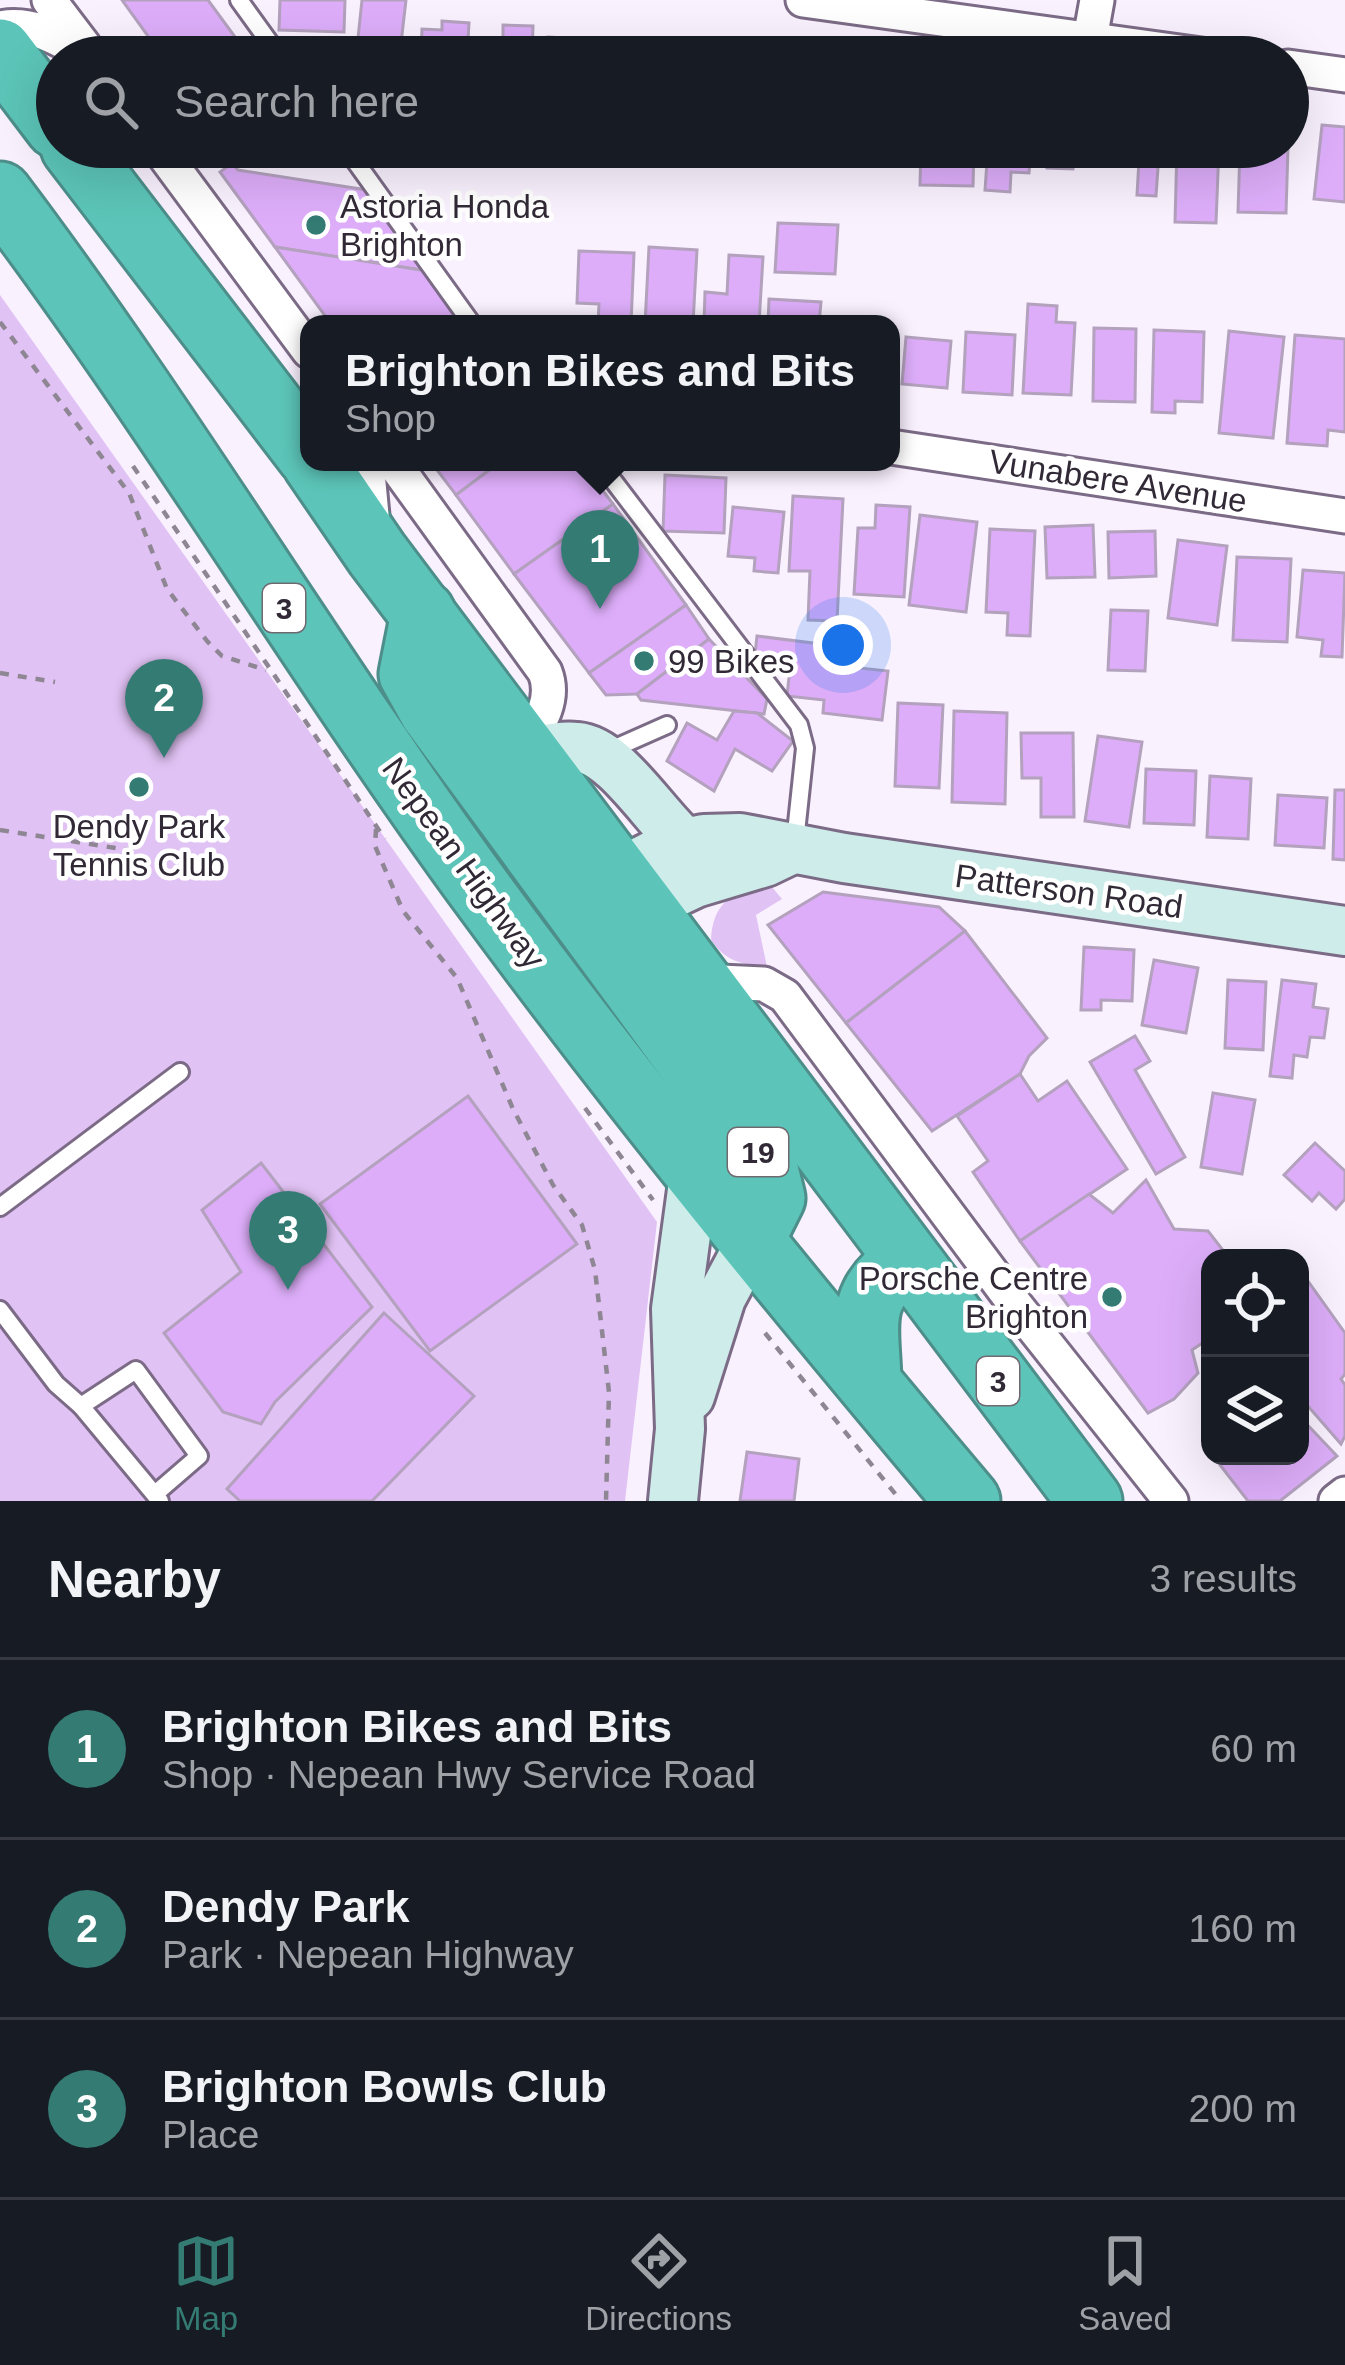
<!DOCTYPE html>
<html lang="en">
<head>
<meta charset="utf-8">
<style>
	:root { --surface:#171b24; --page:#20242c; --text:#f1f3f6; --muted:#9ea1a6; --line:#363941; --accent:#347b73 }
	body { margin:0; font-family:Helvetica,sans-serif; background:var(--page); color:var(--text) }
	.controls { position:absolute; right:36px; bottom:36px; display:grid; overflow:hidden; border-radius:24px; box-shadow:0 12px 48px #0002 }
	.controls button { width:108px; height:108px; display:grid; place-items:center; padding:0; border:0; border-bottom:3px solid var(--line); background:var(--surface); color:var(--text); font:60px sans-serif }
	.you { position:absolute; left:843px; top:645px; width:42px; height:42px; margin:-30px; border:9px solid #fff; border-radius:50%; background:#1a73e8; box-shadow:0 0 0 18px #1a73e833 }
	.badge { display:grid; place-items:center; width:78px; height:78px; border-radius:50%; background:var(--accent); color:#fff; font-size:39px; font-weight:700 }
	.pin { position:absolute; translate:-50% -99px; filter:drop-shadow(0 3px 6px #0008) }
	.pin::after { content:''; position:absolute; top:63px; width:42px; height:36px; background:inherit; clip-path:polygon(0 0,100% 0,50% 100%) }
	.popup { position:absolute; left:300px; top:315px; width:600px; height:156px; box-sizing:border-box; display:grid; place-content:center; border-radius:24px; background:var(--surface); filter:drop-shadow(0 3px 9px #0005); font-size:39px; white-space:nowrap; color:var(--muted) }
	.popup b { font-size:45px; color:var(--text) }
	.popup::after { content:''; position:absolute; left:50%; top:100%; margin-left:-24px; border:24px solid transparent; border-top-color:var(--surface) }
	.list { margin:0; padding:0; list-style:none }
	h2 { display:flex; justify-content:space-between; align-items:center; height:156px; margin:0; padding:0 48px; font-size:51px }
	h2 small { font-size:39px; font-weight:400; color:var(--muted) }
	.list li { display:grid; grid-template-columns:78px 1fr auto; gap:36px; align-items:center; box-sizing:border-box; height:180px; padding:0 48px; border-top:3px solid var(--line) }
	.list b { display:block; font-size:45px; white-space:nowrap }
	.list p { margin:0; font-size:39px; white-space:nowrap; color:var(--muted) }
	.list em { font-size:39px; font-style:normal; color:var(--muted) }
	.icon { flex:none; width:66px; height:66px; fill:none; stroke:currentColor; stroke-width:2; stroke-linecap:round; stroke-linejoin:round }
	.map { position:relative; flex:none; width:1345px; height:1501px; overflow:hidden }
	.search { position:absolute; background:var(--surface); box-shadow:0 12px 48px #0002; left:36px; right:36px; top:36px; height:132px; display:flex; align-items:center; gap:30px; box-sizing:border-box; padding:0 42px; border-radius:66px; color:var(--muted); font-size:45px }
	.sheet { height:696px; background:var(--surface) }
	nav { display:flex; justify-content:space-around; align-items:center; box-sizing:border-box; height:168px; border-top:3px solid var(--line); background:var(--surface); font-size:33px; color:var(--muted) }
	nav a { display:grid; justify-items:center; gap:6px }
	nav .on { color:var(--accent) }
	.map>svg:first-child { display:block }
	.green { fill:#e1c2f4 }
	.building { fill:#ddadf9; stroke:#b3a1be; stroke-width:3 }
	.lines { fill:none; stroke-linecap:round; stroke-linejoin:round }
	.lane-casing { stroke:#7c6b86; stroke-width:22 }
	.street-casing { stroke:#7c6b86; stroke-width:39 }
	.secondary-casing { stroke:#7c6b86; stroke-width:54 }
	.highway-casing { stroke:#4d8e8a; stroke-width:69 }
	.path { stroke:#8e8793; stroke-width:4.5; stroke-dasharray:9 9; stroke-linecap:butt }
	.lane { stroke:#fff; stroke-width:16 }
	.street { stroke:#fff; stroke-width:33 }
	.secondary { stroke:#ceedea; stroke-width:48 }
	.highway { stroke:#5cc4b8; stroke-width:63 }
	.poi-dot { fill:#347b73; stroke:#fff; stroke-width:4.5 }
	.labels { text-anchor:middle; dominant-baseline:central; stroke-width:9; stroke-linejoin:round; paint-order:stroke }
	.shield { fill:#fff; stroke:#6f6a72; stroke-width:3 }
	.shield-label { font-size:30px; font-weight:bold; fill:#312a36 }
	.poi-label { font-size:33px; fill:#312a36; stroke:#fff; text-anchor:start }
	.street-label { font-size:33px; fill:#312a36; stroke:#fff }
</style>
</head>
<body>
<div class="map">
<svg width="1345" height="1501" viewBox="0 0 1345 1501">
	<rect width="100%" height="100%" fill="#f9f1fe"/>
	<!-- green -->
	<g class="green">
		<polygon points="0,295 657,1222 625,1501 0,1501"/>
		<path d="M 767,881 L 782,899 L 756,915 L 767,967 C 742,964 726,962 711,940 C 713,900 733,894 767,881 Z"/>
	</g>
	<!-- building -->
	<g class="building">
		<polygon points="122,0 208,0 246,52 239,57 163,57"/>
		<polygon points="280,0 345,0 344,32 279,30"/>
		<polygon points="362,0 406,0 400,52 385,50 385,57 356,57"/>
		<polygon points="442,21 469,23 467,57 421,57 422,29 442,30"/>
		<polygon points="503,25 533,26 532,57 477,57 477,39 503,40"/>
		<polygon points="548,37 600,40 599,57 547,57"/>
		<polygon points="610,41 661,44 660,57 609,57"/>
		<polygon points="1322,125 1345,127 1345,202 1314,199"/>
		<polygon points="859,147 906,147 905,165 858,161"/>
		<polygon points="921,147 974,147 973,186 920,185"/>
		<polygon points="988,147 1031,147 1029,173 1011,172 1010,192 985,190"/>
		<polygon points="1048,147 1099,147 1099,159 1074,158 1073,169 1047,168"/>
		<polygon points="1113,147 1144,147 1143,153 1159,154 1156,196 1137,195 1139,160 1113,158"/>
		<polygon points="1177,147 1219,147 1216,223 1175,222"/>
		<polygon points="1240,147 1288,147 1286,213 1238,212"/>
		<polygon points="232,163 238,170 367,190 427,271 275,247 220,172"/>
		<polygon points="778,223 838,225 835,274 775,272"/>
		<polygon points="275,247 427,271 466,324 331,324"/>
		<polygon points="649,247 697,250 693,324 645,324"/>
		<polygon points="579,251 634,253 631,324 598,324 599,304 577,303"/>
		<polygon points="729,255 763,257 759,324 704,324 705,292 727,294"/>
		<polygon points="769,299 821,302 819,324 768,324"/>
		<polygon points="1028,304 1057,306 1056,322 1075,323 1071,395 1023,393"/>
		<polygon points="1094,328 1136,329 1135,402 1093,401"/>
		<polygon points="1154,330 1204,332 1202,402 1175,401 1175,413 1152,412"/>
		<polygon points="1229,331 1284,337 1273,438 1219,433"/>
		<polygon points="966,332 1015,335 1012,395 963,392"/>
		<polygon points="1295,335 1345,339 1345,432 1328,430 1327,446 1287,443"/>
		<polygon points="906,337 951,341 947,388 902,384"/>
		<polygon points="431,462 500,462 456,495"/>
		<polygon points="500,462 581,462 613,504 514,574 456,495"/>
		<polygon points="665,475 726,478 724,533 663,531"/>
		<polygon points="793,496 843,499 837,621 808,620 810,571 789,571"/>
		<polygon points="613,504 686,605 589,673 514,574"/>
		<polygon points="876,505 910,507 904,597 854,594 858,528 875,528"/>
		<polygon points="733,507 784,512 778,573 754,571 755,558 728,556"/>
		<polygon points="920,515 977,522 966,612 909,605"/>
		<polygon points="1093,525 1095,577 1047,578 1045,527"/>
		<polygon points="990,529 1035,531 1030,636 1007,635 1008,613 986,612"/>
		<polygon points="1155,531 1156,576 1109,578 1108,532"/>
		<polygon points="1178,540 1227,546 1217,625 1168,618"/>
		<polygon points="1237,557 1291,559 1287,642 1233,640"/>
		<polygon points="1303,570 1345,573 1342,657 1321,656 1323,640 1297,637"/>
		<polygon points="686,605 709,639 637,694 606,695 589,673"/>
		<polygon points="1111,610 1148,611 1145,671 1108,670"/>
		<polygon points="757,636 861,649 859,668 888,671 882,720 823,713 824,700 787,696 790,668 754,663"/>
		<polygon points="709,639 767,699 764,714 641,700 637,694"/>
		<polygon points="898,703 943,705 939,788 895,786"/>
		<polygon points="734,711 757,713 793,741 772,771 735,749 714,791 667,761 687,723 717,740"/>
		<polygon points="954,711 1007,713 1005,804 952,802"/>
		<polygon points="1021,733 1073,733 1074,817 1041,817 1041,778 1022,778"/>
		<polygon points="1098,736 1142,742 1129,827 1085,821"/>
		<polygon points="1146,769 1196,771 1194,825 1144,823"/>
		<polygon points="1210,776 1251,779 1248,839 1207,837"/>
		<polygon points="1335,790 1345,790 1345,860 1333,859"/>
		<polygon points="1278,795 1327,798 1324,848 1275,845"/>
		<polygon points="823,892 939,907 965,931 846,1023 768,925"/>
		<polygon points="965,931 1047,1038 1029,1056 1020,1074 932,1131 846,1023"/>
		<polygon points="1084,947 1134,950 1132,1001 1101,1000 1101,1010 1081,1010"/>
		<polygon points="1154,960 1198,968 1186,1033 1142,1025"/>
		<polygon points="1228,980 1266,982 1263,1050 1225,1048"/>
		<polygon points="1282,980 1316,984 1313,1007 1328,1009 1324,1038 1310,1037 1307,1057 1294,1055 1292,1078 1270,1076"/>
		<polygon points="1135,1036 1150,1061 1135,1070 1185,1157 1156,1174 1090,1062"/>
		<polygon points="1020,1074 1038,1101 1067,1081 1127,1169 1020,1241 973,1172 988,1161 957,1116"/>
		<polygon points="1213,1093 1255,1100 1242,1174 1201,1167"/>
		<polygon points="468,1096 577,1244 430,1351 320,1204"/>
		<polygon points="1315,1143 1345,1171 1345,1199 1336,1209 1319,1193 1312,1201 1284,1175"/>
		<polygon points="261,1163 372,1307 275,1402 261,1424 223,1412 164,1333 241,1272 202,1210"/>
		<polygon points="1146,1180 1174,1229 1208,1231 1229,1258 1210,1258 1210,1338 1192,1350 1198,1373 1174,1399 1148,1413 1020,1241 1089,1194 1113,1213"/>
		<polygon points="1300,1270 1345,1333 1345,1374 1341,1379 1345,1385 1345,1436 1341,1444 1300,1397"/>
		<polygon points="384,1313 474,1396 372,1501 240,1501 227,1489"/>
		<polygon points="1300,1417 1337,1456 1280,1501 1248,1501 1213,1456 1300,1456"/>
		<polygon points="747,1452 799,1459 794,1501 740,1501"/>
	</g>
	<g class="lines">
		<defs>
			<g id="lane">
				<polyline points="239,0 280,57"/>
				<polyline points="345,147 472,324"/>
				<polyline points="599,462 799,725 805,748 795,842"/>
				<polyline points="606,752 667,725"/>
				<polyline points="0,1207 180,1072"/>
				<polyline points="0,1310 56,1384 81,1406 160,1501"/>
				<polyline points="81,1406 136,1370 199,1456 155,1494"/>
			</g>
			<g id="street">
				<polyline points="49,0 84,46"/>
				<polyline points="803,0 1216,57"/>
				<path d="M 0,28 C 34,21 62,41 91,57"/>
				<polyline points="1090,39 1097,0"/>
				<polyline points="1288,67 1345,75"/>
				<polyline points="158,147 309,351"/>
				<polyline points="891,447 1345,516"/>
				<polyline points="367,462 373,526"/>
				<path d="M 393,462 L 545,672 C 556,700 539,724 524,747"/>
				<polyline points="699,981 764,984 785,996 1017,1307 1171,1501"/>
				<polyline points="1336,1501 1345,1494"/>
			</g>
			<g id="secondary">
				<path d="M 528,753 C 544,750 560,745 577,747 C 615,750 654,816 684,842"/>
				<polyline points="619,873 671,846 704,839 740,838 844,858 1345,931"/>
				<polyline points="644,907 695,883 765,862 790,850"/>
				<polyline points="690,1396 721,1298 752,1240"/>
				<polyline points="673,1501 680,1429 676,1309 695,1168"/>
			</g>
			<g id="highway">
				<polyline points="0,51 57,126"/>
				<polyline points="73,147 309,455"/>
				<path d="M 0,194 C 170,419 314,663 480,890 C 634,1100 800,1302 968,1501"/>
				<polyline points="314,462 377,554 1090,1501"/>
				<polyline points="423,613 411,674 431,710 765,1165 773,1198 752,1240"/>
				<path d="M 869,1382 C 868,1326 854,1296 906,1261"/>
			</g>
		</defs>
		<!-- lane casing -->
		<use href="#lane" class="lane-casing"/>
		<!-- street casing -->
		<use href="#street" class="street-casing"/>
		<!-- secondary casing -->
		<use href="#secondary" class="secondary-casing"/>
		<!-- highway casing -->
		<use href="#highway" class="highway-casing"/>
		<!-- path -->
		<g class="path">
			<polyline points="0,322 129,493 167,589 207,641 222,656 266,670"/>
			<polyline points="133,466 385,839"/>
			<polyline points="0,673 55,682"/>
			<polyline points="376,829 375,846 403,911 457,978 513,1109 553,1185 582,1225 595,1270 609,1392 606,1501"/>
			<polyline points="0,830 141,852"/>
			<polyline points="585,1108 653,1200"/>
			<polyline points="765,1333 901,1501"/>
		</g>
		<!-- lane -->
		<use href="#lane" class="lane"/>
		<!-- street -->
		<use href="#street" class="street"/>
		<!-- secondary -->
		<use href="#secondary" class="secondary"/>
		<!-- highway -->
		<use href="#highway" class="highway"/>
	</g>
	<!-- markers -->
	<g class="poi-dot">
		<circle cx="316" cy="225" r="12"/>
		<circle cx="644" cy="661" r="12"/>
		<circle cx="139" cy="787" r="12"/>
		<circle cx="1112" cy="1297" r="12"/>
	</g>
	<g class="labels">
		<!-- shield labels -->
		<g class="shield">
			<rect x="263" y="584" width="42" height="48" rx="9"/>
			<rect x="728" y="1128" width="60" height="48" rx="9"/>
			<rect x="977" y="1357" width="42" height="48" rx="9"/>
		</g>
		<g class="shield-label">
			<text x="284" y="608">3</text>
			<text x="758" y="1152">19</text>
			<text x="998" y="1381">3</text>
		</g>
		<!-- poi labels -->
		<g class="poi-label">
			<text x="340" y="206">Astoria Honda<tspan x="340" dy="38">Brighton</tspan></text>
			<text x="668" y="661">99 Bikes</text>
			<text x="139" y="826" text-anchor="middle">Dendy Park<tspan x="139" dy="38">Tennis Club</tspan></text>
			<text x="1088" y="1278" text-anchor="end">Porsche Centre<tspan x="1088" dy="38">Brighton</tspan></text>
		</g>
		<!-- street labels -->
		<g class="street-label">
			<text transform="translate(1118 481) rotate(9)">Vunabere Avenue</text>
			<text transform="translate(464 863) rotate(54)">Nepean Highway</text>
			<text transform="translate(1069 891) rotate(8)">Patterson Road</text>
		</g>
	</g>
</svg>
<div class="controls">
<button><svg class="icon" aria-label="locate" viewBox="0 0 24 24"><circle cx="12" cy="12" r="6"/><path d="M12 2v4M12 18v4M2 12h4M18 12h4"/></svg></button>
<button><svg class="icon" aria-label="layers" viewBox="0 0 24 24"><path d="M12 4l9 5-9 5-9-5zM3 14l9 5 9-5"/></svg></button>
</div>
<div class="you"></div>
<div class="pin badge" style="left:600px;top:609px">1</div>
<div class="popup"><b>Brighton Bikes and Bits</b>Shop</div>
<div class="pin badge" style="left:164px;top:758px">2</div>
<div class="pin badge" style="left:288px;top:1290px">3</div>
<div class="search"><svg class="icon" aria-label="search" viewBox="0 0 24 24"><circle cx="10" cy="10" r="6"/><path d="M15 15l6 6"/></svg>Search here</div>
</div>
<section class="sheet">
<h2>Nearby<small>3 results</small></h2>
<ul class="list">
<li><span class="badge">1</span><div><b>Brighton Bikes and Bits</b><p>Shop · Nepean Hwy Service Road</p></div><em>60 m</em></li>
<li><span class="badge">2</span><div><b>Dendy Park</b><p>Park · Nepean Highway</p></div><em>160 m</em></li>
<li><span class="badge">3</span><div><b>Brighton Bowls Club</b><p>Place</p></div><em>200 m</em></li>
</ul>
</section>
<nav>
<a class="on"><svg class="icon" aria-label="map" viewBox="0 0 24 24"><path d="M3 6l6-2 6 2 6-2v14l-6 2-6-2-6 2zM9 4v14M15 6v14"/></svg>Map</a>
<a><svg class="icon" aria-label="directions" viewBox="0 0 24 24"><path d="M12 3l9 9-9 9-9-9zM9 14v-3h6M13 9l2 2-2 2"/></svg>Directions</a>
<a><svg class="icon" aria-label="saved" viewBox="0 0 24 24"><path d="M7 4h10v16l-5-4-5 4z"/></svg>Saved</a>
</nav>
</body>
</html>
